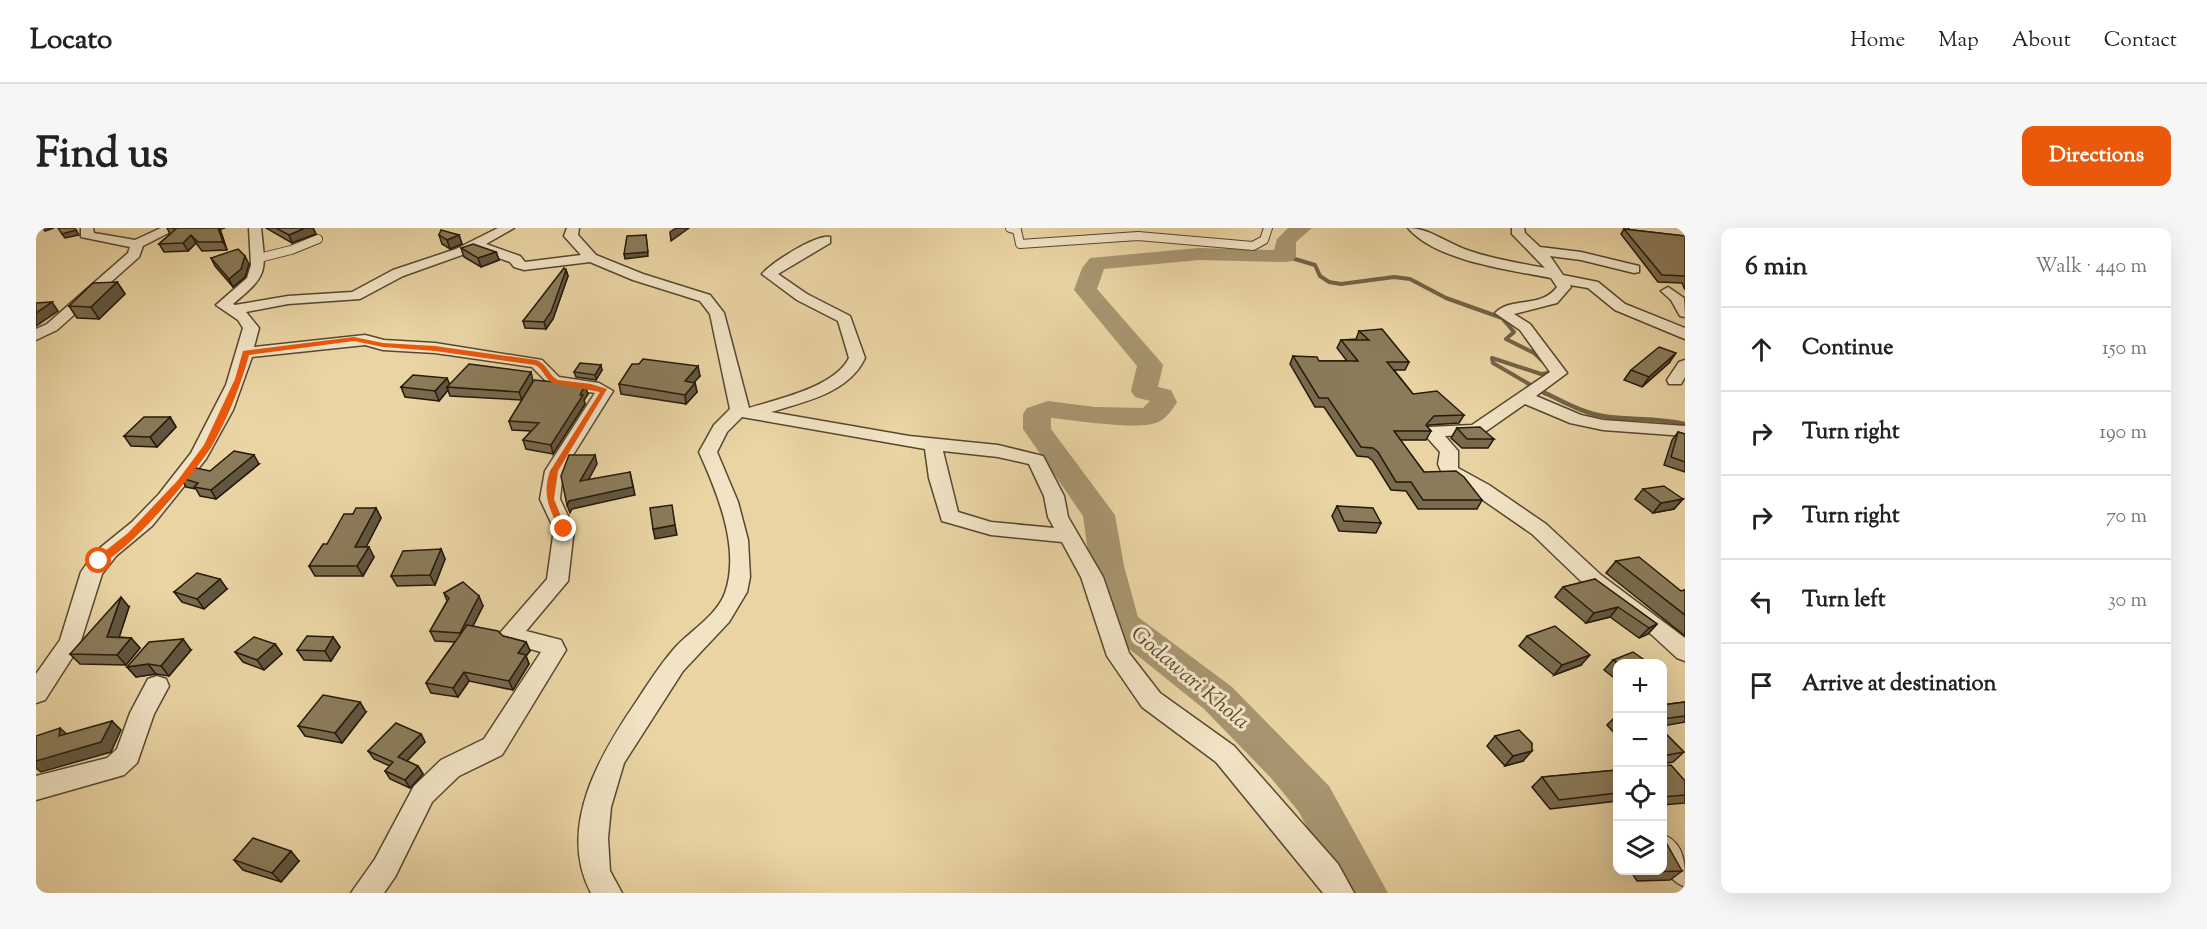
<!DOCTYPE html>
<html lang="en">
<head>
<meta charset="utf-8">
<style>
	:root { --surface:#fff; --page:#f6f6f6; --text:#222; --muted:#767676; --line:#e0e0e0; --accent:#ea580c }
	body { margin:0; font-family:"Sorts Mill Goudy",serif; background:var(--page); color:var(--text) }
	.controls { position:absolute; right:18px; bottom:18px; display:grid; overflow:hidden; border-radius:12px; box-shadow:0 6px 24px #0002 }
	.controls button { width:54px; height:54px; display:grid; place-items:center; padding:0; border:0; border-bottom:2px solid var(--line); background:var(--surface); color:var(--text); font:30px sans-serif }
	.stop { position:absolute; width:18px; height:18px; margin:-14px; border:4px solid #ea580c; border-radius:50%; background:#fff }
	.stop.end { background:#ea580c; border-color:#fff; box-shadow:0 2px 6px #0008 }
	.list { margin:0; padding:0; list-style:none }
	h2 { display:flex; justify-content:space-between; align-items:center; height:78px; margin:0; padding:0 24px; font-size:26px }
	h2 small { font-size:20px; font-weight:400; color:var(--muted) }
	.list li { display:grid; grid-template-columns:39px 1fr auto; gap:18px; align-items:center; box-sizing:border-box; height:84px; padding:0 24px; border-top:2px solid var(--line) }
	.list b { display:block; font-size:22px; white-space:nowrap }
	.list em { font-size:20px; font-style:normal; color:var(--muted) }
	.icon { flex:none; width:33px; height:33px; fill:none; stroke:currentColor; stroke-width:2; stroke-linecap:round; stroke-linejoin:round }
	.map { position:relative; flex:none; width:1649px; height:665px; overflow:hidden; border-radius:12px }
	header { display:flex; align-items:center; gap:36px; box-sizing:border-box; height:84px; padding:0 30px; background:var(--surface); border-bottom:2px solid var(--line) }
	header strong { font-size:28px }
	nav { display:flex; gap:33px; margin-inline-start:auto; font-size:21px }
	.intro { display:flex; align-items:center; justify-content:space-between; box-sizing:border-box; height:144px; padding:0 36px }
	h1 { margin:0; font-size:42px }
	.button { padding:15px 27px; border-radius:12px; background:var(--accent); color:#fff; font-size:21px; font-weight:700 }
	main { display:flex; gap:36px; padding:0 36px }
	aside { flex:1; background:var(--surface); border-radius:12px; box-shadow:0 6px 24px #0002 }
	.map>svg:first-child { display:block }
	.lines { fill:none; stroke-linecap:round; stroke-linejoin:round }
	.stream-far1 { stroke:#736447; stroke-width:4 }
	.stream { stroke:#736447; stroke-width:4.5 }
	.river { fill:#a79570; fill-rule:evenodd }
	.lane-casing { stroke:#564830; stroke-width:10 }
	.street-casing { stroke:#564830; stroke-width:3 }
	.secondary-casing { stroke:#251a0a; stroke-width:3 }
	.lane { stroke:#f1e3c4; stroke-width:8 }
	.street { fill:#f1e3c4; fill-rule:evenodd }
	.secondary { fill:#f1e3c4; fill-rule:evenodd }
	.wall { fill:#786a4d; stroke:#251a0a; stroke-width:1.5 }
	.shaded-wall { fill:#61563f; stroke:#251a0a; stroke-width:1.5 }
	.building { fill:#8b7b5a; stroke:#251a0a; stroke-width:1.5 }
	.route { fill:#ea580c }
	.labels { text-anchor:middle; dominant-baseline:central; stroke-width:6; stroke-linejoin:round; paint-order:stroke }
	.water-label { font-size:22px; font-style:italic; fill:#594b33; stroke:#f1e3c4 }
</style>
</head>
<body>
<header>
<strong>Locato</strong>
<nav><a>Home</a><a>Map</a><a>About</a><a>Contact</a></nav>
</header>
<div class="intro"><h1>Find us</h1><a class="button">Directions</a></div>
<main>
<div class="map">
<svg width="1649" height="665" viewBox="0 0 1649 665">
	<rect width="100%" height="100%" fill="#ead4a4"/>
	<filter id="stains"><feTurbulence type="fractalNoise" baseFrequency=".00333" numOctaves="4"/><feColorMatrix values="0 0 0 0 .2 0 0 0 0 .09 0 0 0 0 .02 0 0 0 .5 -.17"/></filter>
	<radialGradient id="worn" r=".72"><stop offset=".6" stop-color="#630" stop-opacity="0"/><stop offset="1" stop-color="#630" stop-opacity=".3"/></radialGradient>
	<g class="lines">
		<!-- stream-far1 -->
		<polyline class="stream-far1" points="1249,28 1279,37 1284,48 1293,54 1305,56 1358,49 1374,51 1410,70 1466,90 1478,104 1470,111 1498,125 1514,140 1512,145 1505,146 1456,130 1457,135 1510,166"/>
		<!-- stream -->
		<path class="stream" d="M 1507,164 C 1528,174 1550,187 1573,189 C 1599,192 1623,190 1649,196"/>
		<!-- river -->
		<path class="river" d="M 1252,0 L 1276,0 L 1260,14 L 1260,28 L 1257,33 L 1249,34 L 1163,32 L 1068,41 L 1061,61 L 1123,132 L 1127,137 L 1122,159 L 1135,162 L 1141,174 C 1137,181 1130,191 1122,194 C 1104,203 1038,192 1015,190 L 1015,201 L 1079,287 L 1088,338 L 1102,389 L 1196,459 L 1293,558 L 1352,665 L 1305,665 L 1263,584 L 1235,550 L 1168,481 L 1076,407 L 1065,386 L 1054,338 L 1047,288 L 987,201 L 987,186 L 991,180 L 1012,173 L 1059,179 L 1107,180 L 1114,173 L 1099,169 L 1095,163 L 1101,138 L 1038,62 L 1046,40 L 1054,30 L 1163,20 L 1238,22 L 1241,11 Z"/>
		<defs>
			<g id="lane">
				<polyline points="974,0 981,2 984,16 1102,8 1217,18 1228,12 1232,0"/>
				<polyline points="223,30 255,22 282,11"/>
			</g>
			<g id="street">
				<polygon points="45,0 57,0 58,5 99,12 125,0 142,0 107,18 103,29 21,102 0,112 0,101 11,96 92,25 94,19 45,9"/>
				<path d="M 213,0 L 225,0 C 230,45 232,47 197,76 L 199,77 L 252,68 L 316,64 L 357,42 L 420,21 L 462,0 L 478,0 L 450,16 L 484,28 L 489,34 L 545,27 L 528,8 L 531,0 L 543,0 L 542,7 L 560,27 L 607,46 L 674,67 L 688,85 L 713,180 C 742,171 799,159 813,130 L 802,93 L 761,72 L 726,46 C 735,35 780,6 794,9 L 794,15 L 742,46 L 771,66 L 814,88 L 829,130 C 813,165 768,174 735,184 L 873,208 L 962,217 L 1007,228 L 1028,268 L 1032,289 L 1067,349 L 1093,425 L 1124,465 L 1198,518 L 1302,636 L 1318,665 L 1287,665 L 1180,534 L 1106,479 L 1071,428 L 1045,349 L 1026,314 L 955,307 L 906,293 L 893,250 L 889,221 L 706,189 L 691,204 L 681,224 L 702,274 L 712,312 L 714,349 L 711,364 L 693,394 L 647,443 L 588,535 L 575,579 L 572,610 L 574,643 L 586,665 L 555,665 C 520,599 565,525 602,471 C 613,454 624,437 637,422 C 652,404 680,389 689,365 C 705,321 681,264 663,224 L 678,197 L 694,181 L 674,86 L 664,73 L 597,52 L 554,34 L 488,42 L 478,39 L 474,34 L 440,22 L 367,48 L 324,71 L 252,76 L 210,84 L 223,100 L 218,119 L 329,107 L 348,112 L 399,115 L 506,132 L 523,149 L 563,155 L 577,163 L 527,243 L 524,271 L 538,301 L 532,353 L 490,403 L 525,412 L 530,422 L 466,527 L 423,548 L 396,574 L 359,649 L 348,665 L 315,665 L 339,631 L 378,558 L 405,532 L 448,511 L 505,424 L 469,414 L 464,405 L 511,351 L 518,301 L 504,271 L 509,243 L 559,165 L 515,158 L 496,139 L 399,125 L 347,122 L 329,117 L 216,129 L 197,182 L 170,231 L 116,298 L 80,328 L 66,346 L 43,419 L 9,472 L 0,475 L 0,446 L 24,412 L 45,344 L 59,324 L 96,294 L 123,266 L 155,225 L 190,157 L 207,100 L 202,92 L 180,77 L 211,50 L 215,37 ZM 907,223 L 962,229 L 993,236 L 1008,268 L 1012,289 L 1018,300 L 955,294 L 922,284 Z"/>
				<path d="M 1372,0 C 1393,0 1411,15 1431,22 C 1456,31 1483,35 1509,40 L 1476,6 L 1476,0 L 1488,0 L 1489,5 L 1504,19 L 1545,24 L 1603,38 L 1603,44 L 1598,45 L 1545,32 L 1514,28 L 1527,47 L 1562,54 L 1589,76 L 1649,100 L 1649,111 L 1644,109 L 1579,82 L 1552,60 L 1534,57 L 1535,59 L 1521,75 L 1478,86 L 1494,96 L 1531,145 L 1500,168 L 1545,187 L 1567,192 L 1649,198 L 1649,208 L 1567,202 L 1534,195 L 1489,176 L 1446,206 L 1409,208 L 1422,223 L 1422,240 L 1453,257 L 1510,296 L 1565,347 L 1649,410 L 1649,433 L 1641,430 L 1616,407 L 1549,357 L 1496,306 L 1405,243 L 1402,236 L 1404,224 L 1388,206 L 1393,199 L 1436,197 L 1514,144 L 1484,102 L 1459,85 C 1475,68 1505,81 1521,59 L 1515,50 C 1474,42 1400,33 1372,0 Z"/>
				<polygon points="1632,59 1648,70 1649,89 1644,88 1635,72 1625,63"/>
				<polygon points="1649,132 1649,149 1645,156 1633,156 1631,152 1643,134"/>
				<polygon points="121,448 130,451 133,458 118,486 101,535 88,547 0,572 0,548 71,530 81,521 94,485 112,451"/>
				<path d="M 1630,608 C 1649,617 1649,637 1649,659 C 1626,649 1626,631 1626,609 Z"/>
			</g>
			<polygon id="secondary" points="1593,0 1649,0 1649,12 1602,6"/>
		</defs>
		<!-- lane casing -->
		<use href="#lane" class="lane-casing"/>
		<!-- street casing -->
		<use href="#street" class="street-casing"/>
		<!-- secondary casing -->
		<use href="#secondary" class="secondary-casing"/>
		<!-- lane -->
		<use href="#lane" class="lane"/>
		<!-- street -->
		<use href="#street" class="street"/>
		<!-- secondary -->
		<use href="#secondary" class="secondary"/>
	</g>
	<!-- wall -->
	<g class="wall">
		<polygon points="131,0 189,0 184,1 191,22 166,23 160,15 152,23 128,24 123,16 134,6"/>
		<polygon points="230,0 277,0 280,6 256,15"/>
		<polygon points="1588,1 1649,8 1649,62 1646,55 1622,54 1585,6"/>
		<polygon points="403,7 423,7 426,16 414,21 406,16"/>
		<polygon points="425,20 460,24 463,32 445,39 428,29"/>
		<polygon points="175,30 213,36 209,49 197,59 179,38"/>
		<polygon points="530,42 532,48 517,91 510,101 489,100 487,93"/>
		<polygon points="81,54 89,66 63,91 41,90 33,78"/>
		<polygon points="1323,103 1373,134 1369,142 1358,142 1377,166 1428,187 1423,195 1393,197 1391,199 1395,203 1390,212 1364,212 1388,244 1446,272 1441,281 1382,281 1370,263 1355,262 1337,233 1332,229 1321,228 1288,179 1279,179 1254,136 1257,128 1283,133 1311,133 1301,120 1305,112 1320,111"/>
		<polygon points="1633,135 1606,159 1588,152 1595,142"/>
		<polygon points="603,136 664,148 658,154 659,155 661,164 650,176 585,166 583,156"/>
		<polygon points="566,142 560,152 540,149 538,144"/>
		<polygon points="497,153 552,166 548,172 549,176 517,226 490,221 487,212 495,203 476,202 473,193 486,172 414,168 412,162 403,173 369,169 365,159"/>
		<polygon points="134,189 140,199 121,219 95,218 88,208"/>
		<polygon points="1421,200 1458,211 1452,220 1426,220 1415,210"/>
		<polygon points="1642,204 1649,206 1649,244 1628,237 1636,212"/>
		<polygon points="223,236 180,271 164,268 160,261 150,259 145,250 174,243"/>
		<polygon points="1607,261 1647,271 1638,281 1617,285 1599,271"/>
		<polygon points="1301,278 1345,295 1340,305 1303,303 1296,288"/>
		<polygon points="340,280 345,290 330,319 338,329 327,348 279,348 273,338 317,286"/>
		<polygon points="405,321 409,331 399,357 361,358 355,348"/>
		<polygon points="1580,333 1645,363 1649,362 1649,408 1570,345"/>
		<polygon points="1559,351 1621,396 1612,406 1603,410 1574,389 1550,395 1519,369 1527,359"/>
		<polygon points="191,361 168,381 146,374 138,364"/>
		<polygon points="408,365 447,378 437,398 467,408 490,414 494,423 490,428 493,436 477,462 433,453 422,469 395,465 390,455 419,414 399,413 394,403 411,373"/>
		<polygon points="93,379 83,409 95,410 104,420 90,437 44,436 34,426"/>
		<polygon points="1491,408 1545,437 1518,447 1483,418"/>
		<polygon points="297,409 304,419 295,433 268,432 261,422"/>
		<polygon points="239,416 246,426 228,442 207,434 199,424"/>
		<polygon points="155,422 133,448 120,446 100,449 91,439"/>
		<polygon points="1577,432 1581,435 1581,452 1568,442"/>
		<polygon points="1649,474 1649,494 1626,498 1626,477"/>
		<polygon points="330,484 306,515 269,508 262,498"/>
		<polygon points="1581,487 1581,508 1571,497"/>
		<polygon points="1626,502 1648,524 1637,534 1626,536"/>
		<polygon points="385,506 389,514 371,533 382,538 387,546 374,560 354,551 349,543 354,538 338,531 332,523"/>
		<polygon points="1459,508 1487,533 1469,538 1451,518"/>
		<polygon points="1626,538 1649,553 1649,575 1626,577"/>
		<polygon points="1581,542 1581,573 1514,581 1496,559 1506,549"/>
		<polygon points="198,632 263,633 245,654 207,642"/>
		<polygon points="1594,642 1626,642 1646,643 1634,652 1601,653"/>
	</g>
	<!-- shaded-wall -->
	<g class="shaded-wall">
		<polygon points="7,0 18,0 9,3"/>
		<polygon points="182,0 189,0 184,1 191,22 187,14"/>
		<polygon points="269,0 277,0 280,6 256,15 253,7"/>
		<polygon points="640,0 653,0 635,13 634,4"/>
		<polygon points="40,2 43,7 29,10 26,6"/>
		<polygon points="155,7 160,15 152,23 147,15"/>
		<polygon points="423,7 426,16 414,21 411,12"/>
		<polygon points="610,7 612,28 589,31 588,26"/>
		<polygon points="460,24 463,32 445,39 442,30"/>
		<polygon points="209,28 213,36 209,49 197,59 193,51"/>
		<polygon points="530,42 532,48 517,91 510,101 508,94"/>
		<polygon points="81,54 89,66 63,91 55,79"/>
		<polygon points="16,74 22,83 0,98 0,85"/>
		<polygon points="1640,125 1633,135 1606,159 1613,149"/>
		<polygon points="565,137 566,142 560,152 559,147"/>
		<polygon points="662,138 664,148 651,162 649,153"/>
		<polygon points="495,144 497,153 486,172 483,164"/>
		<polygon points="411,150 415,159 411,159 412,162 403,173 399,163"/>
		<polygon points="659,155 661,164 650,176 649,167"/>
		<polygon points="549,157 552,166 548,172 549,176 517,226 515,217"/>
		<polygon points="134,189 140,199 121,219 114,209"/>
		<polygon points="218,227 223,236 180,271 175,262"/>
		<polygon points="559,227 561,236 547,262 544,253"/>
		<polygon points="594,244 599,267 536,281 534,285 531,277 533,273"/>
		<polygon points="1647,271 1638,281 1617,285 1625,275"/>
		<polygon points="340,280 345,290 325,329 319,319"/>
		<polygon points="639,297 641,307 619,311 617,301"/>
		<polygon points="333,319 338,329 327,348 321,338"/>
		<polygon points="405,321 409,331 399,357 394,347"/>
		<polygon points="184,351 191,361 168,381 161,371"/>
		<polygon points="443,368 447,378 428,415 424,405"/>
		<polygon points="85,369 93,379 80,419 71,409"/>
		<polygon points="1582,379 1574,389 1550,395 1558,385"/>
		<polygon points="1621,396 1612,406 1603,410 1613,400"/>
		<polygon points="297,409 304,419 295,433 289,423"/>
		<polygon points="95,410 104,420 90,437 81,427"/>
		<polygon points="147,411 155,422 133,448 125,438"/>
		<polygon points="490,414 494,423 490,428 493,436 477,462 473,453 482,425"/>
		<polygon points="239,416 246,426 228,442 221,432"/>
		<polygon points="1554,427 1545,437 1518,447 1526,437"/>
		<polygon points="112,436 120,446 100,449 91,439"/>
		<polygon points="428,444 433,453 422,469 417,460"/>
		<polygon points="324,474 330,484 306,515 299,505"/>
		<polygon points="76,493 85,502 75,524 5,544 0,540 0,533"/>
		<polygon points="24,500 35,510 23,508"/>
		<polygon points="385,506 389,514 367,537 362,529"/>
		<polygon points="1496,523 1487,533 1469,538 1477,528"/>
		<polygon points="382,538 387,546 374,560 369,552"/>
		<polygon points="255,623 263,633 245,654 236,645"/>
	</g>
	<!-- building -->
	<g class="building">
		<polygon points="22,0 38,0 40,2 26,6"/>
		<polygon points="136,0 182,0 187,14 162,14 155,7 147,15 123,16 140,1"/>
		<polygon points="240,0 269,0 253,7"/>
		<polygon points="1588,1 1649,8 1649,48 1626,47"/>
		<polygon points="405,2 423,7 411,12 403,7"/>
		<polygon points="610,7 612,24 588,26 591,8"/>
		<polygon points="437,16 460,24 442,30 425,20"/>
		<polygon points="202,21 209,28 205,41 193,51 175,30"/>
		<polygon points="528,40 530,42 515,84 508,94 487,93"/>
		<polygon points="81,54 55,79 33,78 57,55"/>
		<polygon points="16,74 0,85 0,75"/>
		<polygon points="1346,101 1373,134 1351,134 1377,166 1401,163 1428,187 1398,188 1390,197 1395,203 1358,203 1388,244 1420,243 1428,249 1446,272 1387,272 1375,254 1360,254 1342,224 1337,220 1325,219 1292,170 1283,170 1257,128 1281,129 1283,133 1322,133 1305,112 1333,112 1323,103"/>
		<polygon points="1623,119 1640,125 1613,149 1595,142"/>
		<polygon points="607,131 662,138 649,153 659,155 649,167 583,156 596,136 603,136"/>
		<polygon points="544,135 565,137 559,147 538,144"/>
		<polygon points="433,136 495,144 483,164 411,159"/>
		<polygon points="377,147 411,150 399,163 365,159"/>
		<polygon points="498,152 549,157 544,167 547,167 515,217 487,212 503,195 473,193"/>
		<polygon points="108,189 134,189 114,209 88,208"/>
		<polygon points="1444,199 1458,211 1431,211 1421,200"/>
		<polygon points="1642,204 1649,206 1649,234 1635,229"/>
		<polygon points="198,223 218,227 175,262 158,259 162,255 145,250 160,240 174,243"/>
		<polygon points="533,227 559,227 544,253 594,244 597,259 533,273 531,277 525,248"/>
		<polygon points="1628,258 1647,271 1625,275 1607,261"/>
		<polygon points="636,277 639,297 617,301 614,280"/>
		<polygon points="1301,278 1337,280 1345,295 1308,293"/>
		<polygon points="320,280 340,280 319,319 333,319 321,338 273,338 287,316 291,316 308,286 317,286"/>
		<polygon points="405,321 394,347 355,348 367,323"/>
		<polygon points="1603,329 1645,363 1649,362 1649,387 1580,333"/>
		<polygon points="161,345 184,351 161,371 138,364"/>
		<polygon points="1559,351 1621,396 1613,400 1582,379 1558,385 1527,359"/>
		<polygon points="427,354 443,368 424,405 394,403 413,370 408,365"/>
		<polygon points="85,369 71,409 95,410 81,427 34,426"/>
		<polygon points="431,397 462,403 467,408 490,414 482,425 490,427 473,453 428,444 417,460 390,455"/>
		<polygon points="1519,398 1554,427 1526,437 1491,408"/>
		<polygon points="271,408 297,409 289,423 261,422"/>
		<polygon points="218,409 239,416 221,432 199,424"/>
		<polygon points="147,411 125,438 112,436 91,439 113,414"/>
		<polygon points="1597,424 1613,435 1582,435 1577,432"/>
		<polygon points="287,467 324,474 299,505 262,498"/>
		<polygon points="1649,474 1649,488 1626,491 1626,477"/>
		<polygon points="76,493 65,514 0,533 0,508 24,500 23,508"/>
		<polygon points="360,495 385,506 362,529 382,538 369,552 349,543 357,534 332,523"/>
		<polygon points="1483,502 1496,515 1496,523 1477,528 1459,508"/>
		<polygon points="1626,502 1648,524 1626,528"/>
		<polygon points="1635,537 1649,553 1649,567 1626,569 1626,538"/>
		<polygon points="1581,542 1581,565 1523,572 1506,549"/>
		<polygon points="217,610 255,623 236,645 198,632"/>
		<polygon points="1626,611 1628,611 1646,643 1613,644 1612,642 1626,642"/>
	</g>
	<!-- route -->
	<path class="route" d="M 318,109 L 347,115 L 399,118 L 500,132 C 512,136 512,147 522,152 L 555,156 L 571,161 L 522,243 L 518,271 L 531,303 L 523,301 C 513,280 506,266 514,243 L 564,164 L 517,155 C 508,151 508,141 499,137 L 399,123 L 347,119 L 318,113 L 213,127 C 205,157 192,189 177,216 C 165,238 82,339 59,336 L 59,331 L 92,305 L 142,252 L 168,217 L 199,151 L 207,123 Z"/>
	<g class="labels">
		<!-- water labels -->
		<g class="water-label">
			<text transform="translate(1153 451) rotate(40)">Godawari Khola</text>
		</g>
	</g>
	<rect width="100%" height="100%" filter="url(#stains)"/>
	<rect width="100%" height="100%" fill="url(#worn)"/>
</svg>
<div class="controls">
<button>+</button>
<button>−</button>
<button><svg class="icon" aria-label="locate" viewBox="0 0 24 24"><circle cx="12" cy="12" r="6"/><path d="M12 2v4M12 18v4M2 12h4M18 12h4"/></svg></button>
<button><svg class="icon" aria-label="layers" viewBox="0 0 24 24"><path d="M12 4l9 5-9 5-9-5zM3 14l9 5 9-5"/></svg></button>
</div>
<div class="stop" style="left:63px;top:333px"></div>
<div class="stop end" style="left:528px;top:301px"></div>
</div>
<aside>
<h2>6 min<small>Walk · 440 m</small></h2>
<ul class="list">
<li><svg class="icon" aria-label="ahead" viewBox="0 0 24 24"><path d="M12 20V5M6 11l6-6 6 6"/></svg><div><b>Continue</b></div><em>150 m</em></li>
<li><svg class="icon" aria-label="right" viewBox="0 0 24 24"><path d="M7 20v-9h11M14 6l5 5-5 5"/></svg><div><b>Turn right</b></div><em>190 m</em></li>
<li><svg class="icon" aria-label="right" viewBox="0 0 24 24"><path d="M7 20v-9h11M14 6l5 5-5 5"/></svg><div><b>Turn right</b></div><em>70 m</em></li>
<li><svg class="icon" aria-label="left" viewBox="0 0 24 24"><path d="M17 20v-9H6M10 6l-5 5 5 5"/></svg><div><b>Turn left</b></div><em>30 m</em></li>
<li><svg class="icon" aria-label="arrive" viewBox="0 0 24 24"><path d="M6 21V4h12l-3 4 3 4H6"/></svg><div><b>Arrive at destination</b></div></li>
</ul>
</aside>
</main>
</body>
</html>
